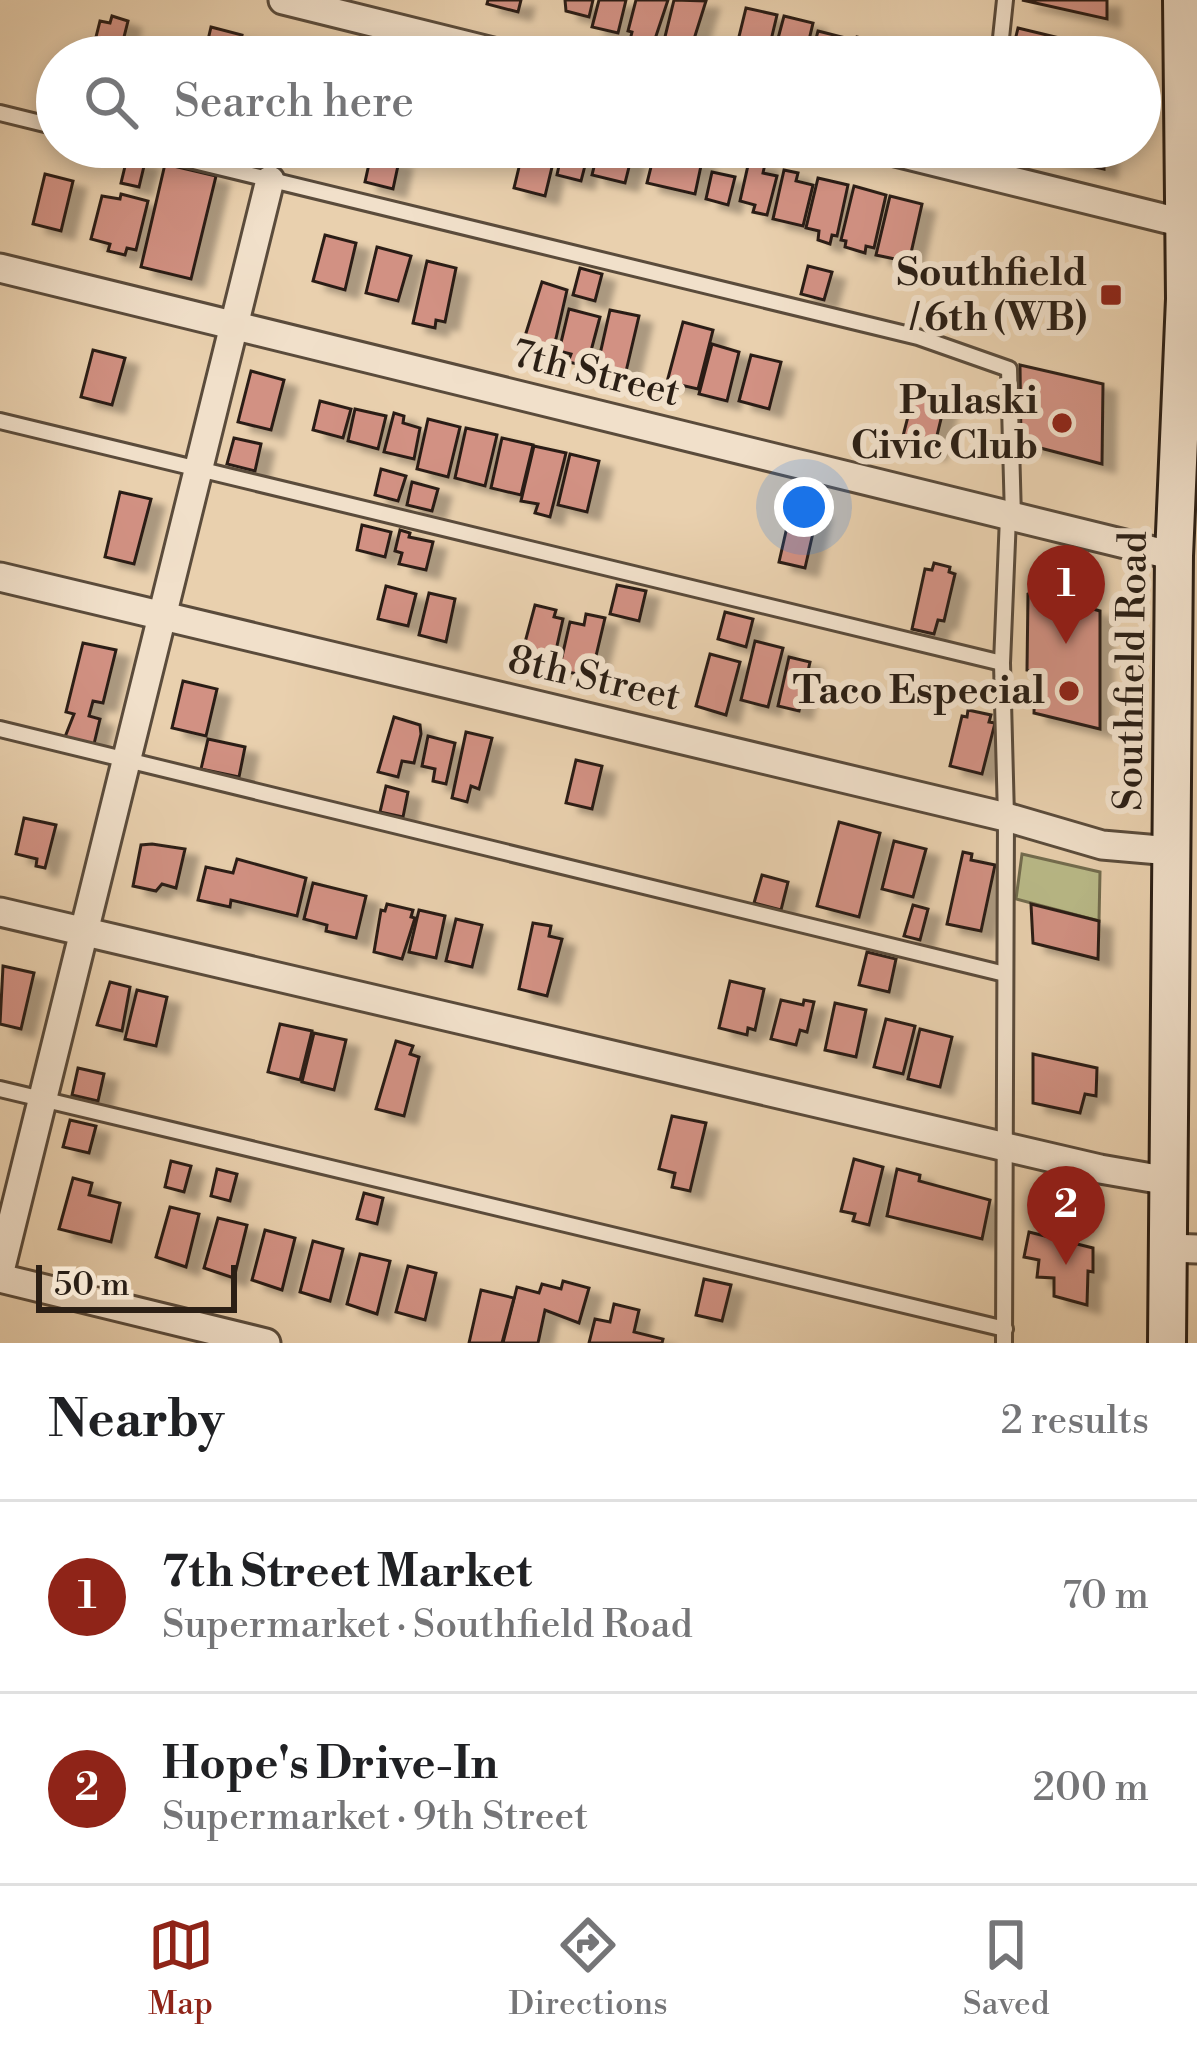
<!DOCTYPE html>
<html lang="en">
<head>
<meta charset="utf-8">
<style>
	:root { --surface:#fff; --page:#f6f6f6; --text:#202124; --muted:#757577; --line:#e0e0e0; --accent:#8f2418 }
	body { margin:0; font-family:"Libre Bodoni",serif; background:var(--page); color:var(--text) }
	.scale { position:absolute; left:36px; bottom:30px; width:201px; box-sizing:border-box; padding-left:12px; border:6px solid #2b1f15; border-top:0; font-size:33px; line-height:42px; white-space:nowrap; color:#2b1f15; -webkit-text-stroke:9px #f1e0ca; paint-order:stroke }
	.you { position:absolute; left:804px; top:507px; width:42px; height:42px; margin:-30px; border:9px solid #fff; border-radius:50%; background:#1a73e8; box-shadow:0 0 0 18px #1a73e833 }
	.badge { display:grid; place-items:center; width:78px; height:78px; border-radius:50%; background:var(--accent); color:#fff; font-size:39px; font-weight:700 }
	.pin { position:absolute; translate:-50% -99px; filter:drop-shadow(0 3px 6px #0008) }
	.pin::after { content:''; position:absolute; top:63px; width:42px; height:36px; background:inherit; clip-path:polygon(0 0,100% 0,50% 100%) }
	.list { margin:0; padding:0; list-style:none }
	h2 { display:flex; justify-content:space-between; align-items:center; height:156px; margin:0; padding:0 48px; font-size:51px }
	h2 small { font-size:39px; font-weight:400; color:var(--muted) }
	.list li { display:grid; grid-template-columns:78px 1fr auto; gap:36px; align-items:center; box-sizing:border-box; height:192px; padding:0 48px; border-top:3px solid var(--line) }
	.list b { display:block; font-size:45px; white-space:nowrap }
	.list p { margin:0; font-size:39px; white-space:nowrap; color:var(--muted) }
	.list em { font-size:39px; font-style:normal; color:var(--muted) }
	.icon { flex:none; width:66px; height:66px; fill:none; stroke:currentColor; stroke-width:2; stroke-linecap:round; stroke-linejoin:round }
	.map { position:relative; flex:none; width:1197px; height:1343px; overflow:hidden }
	.search { position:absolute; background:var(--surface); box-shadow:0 6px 18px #0003; left:36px; right:36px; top:36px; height:132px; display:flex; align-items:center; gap:30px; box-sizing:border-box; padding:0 42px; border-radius:66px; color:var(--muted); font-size:45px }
	.sheet { height:540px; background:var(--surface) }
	nav { display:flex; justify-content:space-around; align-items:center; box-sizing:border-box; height:168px; border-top:3px solid var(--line); background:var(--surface); font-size:33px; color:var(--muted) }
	nav a { display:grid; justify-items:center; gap:6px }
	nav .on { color:var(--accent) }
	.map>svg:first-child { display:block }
	.green { fill:#b9ba88; stroke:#726c4e; stroke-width:3 }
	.building { fill:#d29183; stroke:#2b1f15; stroke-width:3; filter:url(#shadow) }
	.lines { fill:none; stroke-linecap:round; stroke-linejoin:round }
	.lane-casing { stroke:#5a4b3b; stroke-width:20 }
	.street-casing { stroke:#5a4b3b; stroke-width:33 }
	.secondary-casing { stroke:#2b1f15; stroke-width:42 }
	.lane { stroke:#f1e0ca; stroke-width:14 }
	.street { stroke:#f1e0ca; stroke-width:27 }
	.secondary { stroke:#f1e0ca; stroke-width:36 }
	.poi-dot { fill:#8f2418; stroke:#f1e0ca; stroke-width:4.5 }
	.labels { text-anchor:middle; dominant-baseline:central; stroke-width:12; stroke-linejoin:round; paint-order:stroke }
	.poi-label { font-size:39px; font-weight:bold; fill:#2b1f15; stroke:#f1e0ca; text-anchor:end }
	.street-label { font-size:39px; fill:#2b1f15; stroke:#f1e0ca }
</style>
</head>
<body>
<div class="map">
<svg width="1197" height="1343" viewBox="0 0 1197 1343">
	<defs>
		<filter id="shadow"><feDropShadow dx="13" dy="8" stdDeviation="3" flood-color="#0004"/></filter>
	</defs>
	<rect width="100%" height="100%" fill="#e9d0ae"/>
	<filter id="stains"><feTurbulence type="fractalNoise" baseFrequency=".00167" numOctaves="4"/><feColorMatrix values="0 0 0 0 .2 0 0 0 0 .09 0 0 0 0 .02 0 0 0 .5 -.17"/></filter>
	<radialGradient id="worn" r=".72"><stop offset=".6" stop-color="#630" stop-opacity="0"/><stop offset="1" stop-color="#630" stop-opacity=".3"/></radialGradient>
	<!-- green -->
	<polygon class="green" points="1022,854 1100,872 1099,921 1016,899"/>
	<!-- building -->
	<g class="building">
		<polygon points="488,0 521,0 518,12 487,4"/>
		<polygon points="593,0 589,17 566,11 565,0"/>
		<polygon points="599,0 626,0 618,33 592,27"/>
		<polygon points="636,0 668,0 653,45 630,40 632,32 628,31"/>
		<polygon points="674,0 706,1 689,55 666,50 668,42 664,41"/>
		<polygon points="1022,0 1107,0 1107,19"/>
		<polygon points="746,8 777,15 767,57 734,57"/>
		<polygon points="112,16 128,21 121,49 128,51 127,57 91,57 100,21 110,23"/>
		<polygon points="784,16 813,23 805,57 773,57"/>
		<polygon points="211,27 242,35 237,57 204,57"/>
		<polygon points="1018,28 1105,49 1106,57 1011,57"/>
		<polygon points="818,31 850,39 846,57 811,57"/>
		<polygon points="857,37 887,45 884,57 852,57"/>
		<polygon points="563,147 589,150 581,181 557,175"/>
		<polygon points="599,147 634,147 625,183 592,175"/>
		<polygon points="656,147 702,161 695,194 647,183"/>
		<polygon points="1055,147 1104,147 1104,169 1053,157"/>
		<polygon points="371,155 399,161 393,189 365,182"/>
		<polygon points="127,158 145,162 139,187 121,183"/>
		<polygon points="521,159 552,167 545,196 514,188"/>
		<polygon points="749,161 765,164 763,173 777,176 767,215 753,212 755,205 740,201"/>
		<polygon points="165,164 216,176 191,279 141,267"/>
		<polygon points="784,170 798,173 796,181 813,185 803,226 773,219"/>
		<polygon points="712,172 735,177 728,205 706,199"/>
		<polygon points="45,174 73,181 61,231 33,224"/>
		<polygon points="818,178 848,185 837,236 832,235 830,244 818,240 819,231 806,228"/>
		<polygon points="854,186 886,195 874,248 866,246 865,253 845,247 846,241 841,240"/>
		<polygon points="121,194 148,201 136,250 127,248 125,255 108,251 110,244 91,239 102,196 120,199"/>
		<polygon points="890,196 922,204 909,262 876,255"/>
		<polygon points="325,235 356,243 345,290 313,281"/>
		<polygon points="377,247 411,256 398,301 366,293"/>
		<polygon points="427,261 456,268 445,322 436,320 435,328 413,323"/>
		<polygon points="808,266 832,272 824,300 801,294"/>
		<polygon points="580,268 602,274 595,301 573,295"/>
		<polygon points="542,282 567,290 552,356 521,349"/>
		<polygon points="569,309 600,317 587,366 568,362 571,354 559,351"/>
		<polygon points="610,310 639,316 624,380 596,372"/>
		<polygon points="683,322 713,330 698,389 667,382"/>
		<polygon points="712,344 739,352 727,401 699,394"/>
		<polygon points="93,350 125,358 112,405 81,397"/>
		<polygon points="751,355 781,362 769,409 739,401"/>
		<polygon points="1020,365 1103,384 1102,464 1021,443"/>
		<polygon points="251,371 284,380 271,430 238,422"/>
		<polygon points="930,390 947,394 933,452 901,444 914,393 929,396"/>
		<polygon points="320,401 351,409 343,438 313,430"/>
		<polygon points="355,409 386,416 378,449 348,441"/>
		<polygon points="394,413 404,416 403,423 420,428 414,459 384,452"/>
		<polygon points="428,419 460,427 448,477 417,469"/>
		<polygon points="466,428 497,435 485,486 455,478"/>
		<polygon points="234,438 261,444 255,471 227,464"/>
		<polygon points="502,438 533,445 521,495 491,488"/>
		<polygon points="534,446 566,453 550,517 535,513 538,504 521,501"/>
		<polygon points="570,454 599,461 587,512 558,505"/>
		<polygon points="381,469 406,476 398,501 375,495"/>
		<polygon points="412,482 438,489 432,511 407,505"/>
		<polygon points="120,492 151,499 134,564 105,557"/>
		<polygon points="792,505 818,511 805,568 779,562"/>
		<polygon points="362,525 391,532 385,557 357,550"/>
		<polygon points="400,530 410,533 409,537 433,542 426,570 399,564 402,553 395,551"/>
		<polygon points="934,563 950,567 949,572 955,574 944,621 938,620 934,634 912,629 925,569 932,570"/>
		<polygon points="617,585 646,591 639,621 610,614"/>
		<polygon points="386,586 416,594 408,626 378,619"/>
		<polygon points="1032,592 1100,611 1100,729 1034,713 1035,672 1027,670 1028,594"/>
		<polygon points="429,593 455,599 446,642 419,635"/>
		<polygon points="535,605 556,610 554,617 563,619 552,668 520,661"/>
		<polygon points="725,612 753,619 746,647 718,639"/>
		<polygon points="586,614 605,618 591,677 559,670 570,622 584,625"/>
		<polygon points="755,641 783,648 768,707 741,700"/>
		<polygon points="83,643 116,650 103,703 93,701 89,716 100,719 94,744 65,737 74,714 66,712"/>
		<polygon points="710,654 740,662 726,715 696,706"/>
		<polygon points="789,657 810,662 799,711 778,706"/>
		<polygon points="183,681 217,689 206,736 172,728"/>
		<polygon points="968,710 991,715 989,722 995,723 982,774 950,766 962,716 967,717"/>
		<polygon points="394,717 420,725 421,734 414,763 402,761 398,777 378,772"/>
		<polygon points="466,732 492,738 479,789 471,786 467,802 452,798"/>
		<polygon points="428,736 455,743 446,784 433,781 435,769 422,766"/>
		<polygon points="208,739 245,747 239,777 201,769"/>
		<polygon points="576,760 602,766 592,809 566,803"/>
		<polygon points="386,786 408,792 403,817 380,812"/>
		<polygon points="24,818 56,825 45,868 36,866 37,859 16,854"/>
		<polygon points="839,822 880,833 859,917 817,906"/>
		<polygon points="894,841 926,849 913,897 882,889"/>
		<polygon points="152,844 185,849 176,888 162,884 156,891 133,886 141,845"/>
		<polygon points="963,852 972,854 971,860 995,865 981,931 947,924"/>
		<polygon points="237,859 306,878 297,916 231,900 230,907 198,900 206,867 233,873"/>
		<polygon points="762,875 788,882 781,910 754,903"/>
		<polygon points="313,883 366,896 356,938 326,931 327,925 304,919"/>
		<polygon points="387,904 413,910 411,917 415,918 402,959 374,952 381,910 385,911"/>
		<polygon points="1031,904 1099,921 1098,959 1033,943"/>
		<polygon points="913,905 928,909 920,940 904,936"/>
		<polygon points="419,910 445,916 436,958 409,952"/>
		<polygon points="456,919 482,925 472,967 446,961"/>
		<polygon points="533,923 551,926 549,936 562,939 547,996 519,989"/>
		<polygon points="867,952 896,959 889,992 859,985"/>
		<polygon points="3,966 34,973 21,1029 0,1024"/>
		<polygon points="730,981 764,989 755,1030 748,1028 747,1035 719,1028"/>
		<polygon points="110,982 130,987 122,1031 97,1025"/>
		<polygon points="137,990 167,997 156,1046 125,1039"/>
		<polygon points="781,1000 803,1005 804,1000 814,1002 807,1032 800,1030 796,1045 771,1039"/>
		<polygon points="835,1003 866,1010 856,1057 825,1050"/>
		<polygon points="886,1019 915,1026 903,1074 874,1067"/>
		<polygon points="280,1024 312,1031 300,1080 268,1072"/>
		<polygon points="920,1029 952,1037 940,1087 908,1079"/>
		<polygon points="314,1033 346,1040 334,1090 302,1082"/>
		<polygon points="396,1041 413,1046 410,1054 419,1057 404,1116 376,1109"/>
		<polygon points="1033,1054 1097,1068 1096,1096 1085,1094 1080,1113 1033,1103"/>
		<polygon points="78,1068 104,1074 98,1101 72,1095"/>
		<polygon points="672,1116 706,1123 690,1191 672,1187 675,1173 659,1169"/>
		<polygon points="70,1120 96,1126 89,1153 63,1147"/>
		<polygon points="854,1159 883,1167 869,1225 853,1221 855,1214 841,1211"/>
		<polygon points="171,1161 191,1166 184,1192 165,1187"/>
		<polygon points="217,1169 237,1174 230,1201 211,1196"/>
		<polygon points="897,1169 920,1175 919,1181 990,1200 982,1239 887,1216"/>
		<polygon points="73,1178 92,1183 89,1195 120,1203 111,1242 59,1229"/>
		<polygon points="364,1193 383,1198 377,1224 357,1219"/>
		<polygon points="170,1207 199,1214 186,1267 156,1257"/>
		<polygon points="218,1218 247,1225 234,1278 204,1268"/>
		<polygon points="265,1230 295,1238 282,1290 252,1280"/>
		<polygon points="1029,1232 1093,1248 1093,1272 1088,1271 1087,1305 1054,1296 1054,1278 1037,1277 1039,1260 1024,1257"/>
		<polygon points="313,1241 343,1249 330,1301 300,1292"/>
		<polygon points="360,1254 390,1261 377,1314 347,1304"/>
		<polygon points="408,1266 436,1273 425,1320 396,1312"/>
		<polygon points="704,1279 731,1285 722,1321 696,1315"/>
		<polygon points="563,1281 589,1288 579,1323 545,1310 538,1343 503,1343 517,1287 539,1293 542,1284 561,1289"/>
		<polygon points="481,1290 514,1298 502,1343 469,1343"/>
		<polygon points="614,1304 639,1310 634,1332 663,1339 662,1343 589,1343 595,1319 610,1322"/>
	</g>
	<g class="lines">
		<defs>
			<g id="lane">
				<polyline points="999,57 1005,0"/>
				<polyline points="0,113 57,127"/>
				<polyline points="136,147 918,337 1009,369 1013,518"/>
				<polyline points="987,174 992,147"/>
				<polyline points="0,421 1002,663"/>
				<polyline points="0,729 1005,974"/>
				<polyline points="0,1089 1005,1329"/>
				<polyline points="1004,1343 1006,817 1002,663 1008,517"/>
			</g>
			<g id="street">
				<polyline points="283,0 513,57"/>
				<polyline points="875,147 1183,223"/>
				<polyline points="0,268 1174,556"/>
				<polyline points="0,577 1006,817 1102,845 1171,851"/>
				<polyline points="0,912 1100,1169 1169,1181"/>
				<polyline points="1169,1248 1197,1249"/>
				<polyline points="0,1271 270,180"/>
				<polyline points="0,1278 266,1343"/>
			</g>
			<polyline id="secondary" points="1167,1343 1174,556 1185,299 1182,0"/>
		</defs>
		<!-- lane casing -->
		<use href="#lane" class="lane-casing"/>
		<!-- street casing -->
		<use href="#street" class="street-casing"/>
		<!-- secondary casing -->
		<use href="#secondary" class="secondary-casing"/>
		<!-- lane -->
		<use href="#lane" class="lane"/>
		<!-- street -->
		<use href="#street" class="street"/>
		<!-- secondary -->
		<use href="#secondary" class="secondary"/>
	</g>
	<!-- markers -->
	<g class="poi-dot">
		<rect x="1099" y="283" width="24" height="24" rx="6"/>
		<circle cx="1062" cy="423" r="12"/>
		<circle cx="1069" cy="691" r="12"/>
	</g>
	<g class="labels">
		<!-- poi labels -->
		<g class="poi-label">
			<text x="1087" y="273">Southfield<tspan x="1087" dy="45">/ 6th (WB)</tspan></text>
			<text x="1038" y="401">Pulaski<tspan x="1038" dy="45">Civic Club</tspan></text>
			<text x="1045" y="691">Taco Especial</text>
		</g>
		<!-- street labels -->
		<g class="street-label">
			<text transform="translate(596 374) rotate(14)">7th Street</text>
			<text transform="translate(1132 671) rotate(-89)">Southfield Road</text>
			<text transform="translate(594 679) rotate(13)">8th Street</text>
		</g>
	</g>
	<rect width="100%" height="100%" filter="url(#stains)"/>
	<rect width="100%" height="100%" fill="url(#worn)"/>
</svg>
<div class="scale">50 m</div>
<div class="you"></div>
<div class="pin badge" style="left:1066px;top:644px">1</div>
<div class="pin badge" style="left:1066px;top:1265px">2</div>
<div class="search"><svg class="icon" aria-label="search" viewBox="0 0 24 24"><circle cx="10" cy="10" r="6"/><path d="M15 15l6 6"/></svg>Search here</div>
</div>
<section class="sheet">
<h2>Nearby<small>2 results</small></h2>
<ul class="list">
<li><span class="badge">1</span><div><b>7th Street Market</b><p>Supermarket · Southfield Road</p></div><em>70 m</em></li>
<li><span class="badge">2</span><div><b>Hope's Drive-In</b><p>Supermarket · 9th Street</p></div><em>200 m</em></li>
</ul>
</section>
<nav>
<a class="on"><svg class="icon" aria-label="map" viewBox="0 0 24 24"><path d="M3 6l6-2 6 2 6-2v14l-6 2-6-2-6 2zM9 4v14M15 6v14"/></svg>Map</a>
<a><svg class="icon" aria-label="directions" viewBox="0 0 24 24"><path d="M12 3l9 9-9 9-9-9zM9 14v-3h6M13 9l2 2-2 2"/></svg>Directions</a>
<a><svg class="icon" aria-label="saved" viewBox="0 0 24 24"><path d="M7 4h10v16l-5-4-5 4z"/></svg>Saved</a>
</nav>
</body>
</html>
